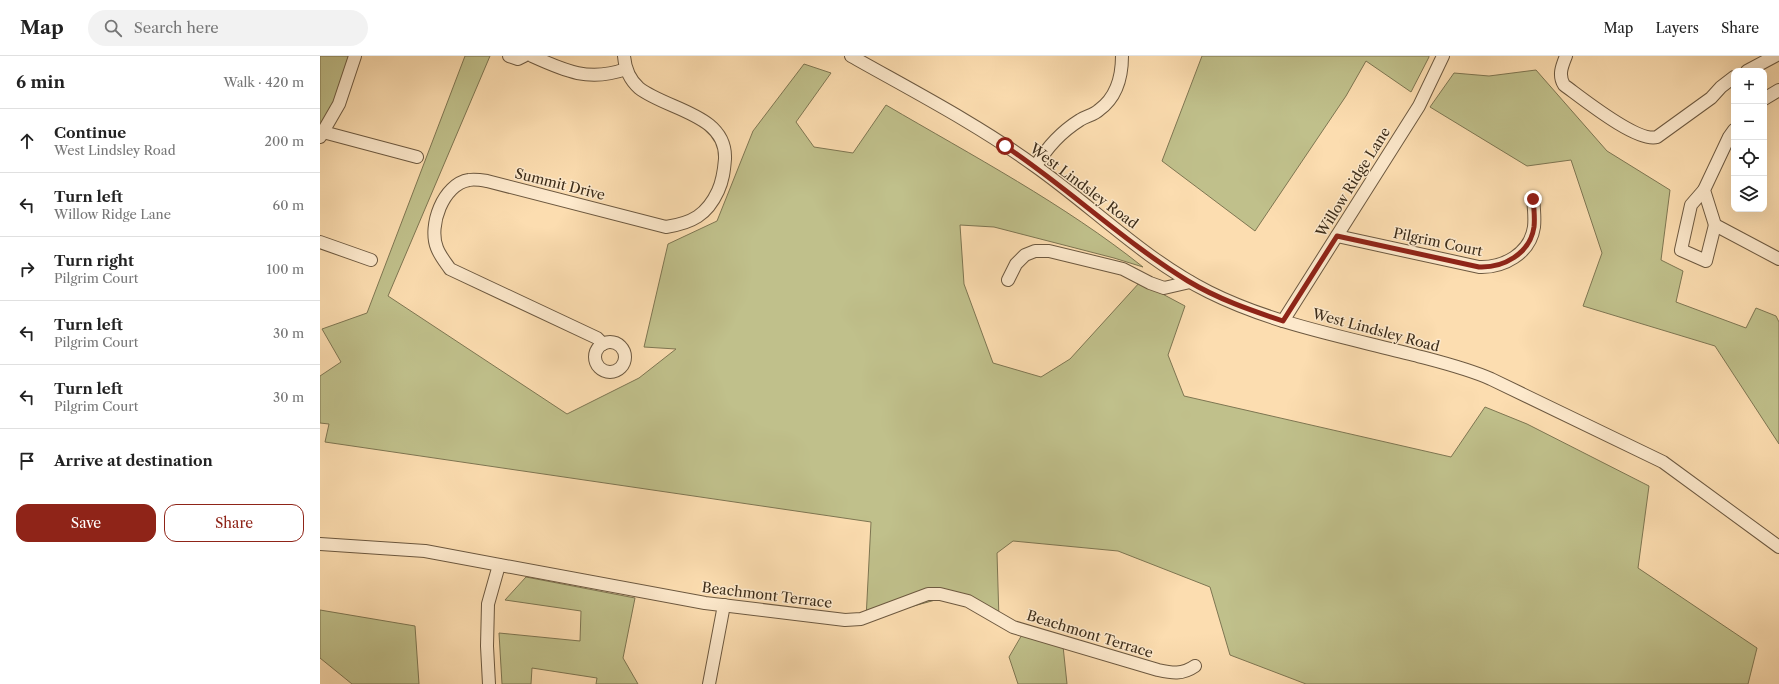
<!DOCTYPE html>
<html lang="en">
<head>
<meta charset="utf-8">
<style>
	:root { --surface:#fff; --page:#f2f2f2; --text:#222; --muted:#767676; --line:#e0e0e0; --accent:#8f2418 }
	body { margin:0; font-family:"Libre Caslon Text",serif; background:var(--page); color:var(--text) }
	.controls { position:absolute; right:12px; top:12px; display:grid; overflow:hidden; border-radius:8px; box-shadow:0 4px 16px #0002 }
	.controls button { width:36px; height:36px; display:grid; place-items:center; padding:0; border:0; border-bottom:1px solid var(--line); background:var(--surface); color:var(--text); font:20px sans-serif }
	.stop { position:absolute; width:12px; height:12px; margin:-9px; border:3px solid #8f2418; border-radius:50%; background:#fff }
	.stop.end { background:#8f2418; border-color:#fff; box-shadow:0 1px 4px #0008 }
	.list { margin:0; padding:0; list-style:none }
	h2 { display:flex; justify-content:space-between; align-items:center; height:52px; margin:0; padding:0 16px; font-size:17px }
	h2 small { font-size:13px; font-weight:400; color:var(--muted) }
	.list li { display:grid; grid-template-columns:26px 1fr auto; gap:12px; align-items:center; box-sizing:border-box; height:64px; padding:0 16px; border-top:1px solid var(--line) }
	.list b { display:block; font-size:15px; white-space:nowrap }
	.list p { margin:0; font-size:13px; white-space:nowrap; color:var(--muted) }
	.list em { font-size:13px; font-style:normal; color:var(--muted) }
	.actions { display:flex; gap:8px; padding:12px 16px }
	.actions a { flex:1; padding:9px 0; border:1px solid var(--accent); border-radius:12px; text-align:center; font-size:14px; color:var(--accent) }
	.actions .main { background:var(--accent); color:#fff }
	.icon { flex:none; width:22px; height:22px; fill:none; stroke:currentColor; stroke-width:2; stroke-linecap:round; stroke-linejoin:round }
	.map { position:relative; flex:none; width:1459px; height:628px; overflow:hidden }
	header { display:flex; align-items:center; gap:24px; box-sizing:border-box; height:56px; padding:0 20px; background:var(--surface); border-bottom:1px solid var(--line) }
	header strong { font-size:19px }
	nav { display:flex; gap:22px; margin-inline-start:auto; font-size:14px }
	.search { width:280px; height:36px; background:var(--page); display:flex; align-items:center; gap:10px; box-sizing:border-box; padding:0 14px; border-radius:22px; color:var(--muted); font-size:15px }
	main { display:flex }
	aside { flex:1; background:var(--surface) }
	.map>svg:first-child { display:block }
	.green { fill:#c0c08b; stroke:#7e7652 }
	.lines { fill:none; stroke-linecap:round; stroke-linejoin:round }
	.minor-casing { stroke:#6d5940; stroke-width:14 }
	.minor { stroke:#fde9cc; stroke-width:12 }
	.route { stroke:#8f2418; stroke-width:5 }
	.labels { text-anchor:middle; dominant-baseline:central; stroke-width:3; stroke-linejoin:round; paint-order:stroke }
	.street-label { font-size:14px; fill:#3d2d1a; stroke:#fde9cc }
</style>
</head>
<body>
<header>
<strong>Map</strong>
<div class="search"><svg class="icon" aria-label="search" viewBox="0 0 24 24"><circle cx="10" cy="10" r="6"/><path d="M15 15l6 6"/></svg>Search here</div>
<nav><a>Map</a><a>Layers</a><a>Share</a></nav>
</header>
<main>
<aside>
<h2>6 min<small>Walk · 420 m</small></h2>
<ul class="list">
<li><svg class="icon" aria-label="ahead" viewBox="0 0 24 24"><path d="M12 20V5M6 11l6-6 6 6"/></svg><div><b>Continue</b><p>West Lindsley Road</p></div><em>200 m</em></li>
<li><svg class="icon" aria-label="left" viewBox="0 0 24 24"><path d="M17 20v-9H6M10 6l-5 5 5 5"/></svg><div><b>Turn left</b><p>Willow Ridge Lane</p></div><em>60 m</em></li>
<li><svg class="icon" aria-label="right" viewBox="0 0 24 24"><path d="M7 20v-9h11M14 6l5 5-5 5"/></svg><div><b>Turn right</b><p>Pilgrim Court</p></div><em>100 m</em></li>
<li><svg class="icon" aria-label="left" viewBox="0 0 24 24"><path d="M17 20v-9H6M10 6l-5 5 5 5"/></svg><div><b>Turn left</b><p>Pilgrim Court</p></div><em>30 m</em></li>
<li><svg class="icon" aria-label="left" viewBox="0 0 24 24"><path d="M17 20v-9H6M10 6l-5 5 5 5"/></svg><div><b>Turn left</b><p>Pilgrim Court</p></div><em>30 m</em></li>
<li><svg class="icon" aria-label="arrive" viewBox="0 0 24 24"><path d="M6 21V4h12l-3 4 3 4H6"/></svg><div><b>Arrive at destination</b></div></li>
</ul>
<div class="actions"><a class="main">Save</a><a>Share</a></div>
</aside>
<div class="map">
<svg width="1459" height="628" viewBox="0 0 1459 628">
	<rect width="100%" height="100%" fill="#fcddb0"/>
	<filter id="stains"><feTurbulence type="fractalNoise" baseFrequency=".005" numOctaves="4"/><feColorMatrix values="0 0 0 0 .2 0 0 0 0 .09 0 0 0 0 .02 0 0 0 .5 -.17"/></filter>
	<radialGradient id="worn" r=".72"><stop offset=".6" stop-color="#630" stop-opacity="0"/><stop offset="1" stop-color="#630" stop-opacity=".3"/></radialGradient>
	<!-- green -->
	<g class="green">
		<polygon points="0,0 29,0 0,87"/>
		<path d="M 145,0 L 170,0 L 68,240 L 247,358 L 319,322 L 356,293 L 324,291 L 348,188 L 397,165 L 433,75 L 484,8 L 511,17 L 476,66 L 494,91 L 533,97 L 566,49 C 653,100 744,148 823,211 L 794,202 L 674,171 L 640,169 L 644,228 L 673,307 L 721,321 L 750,303 L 820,226 L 865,250 L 848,299 L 864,340 L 1131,401 L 1165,351 L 1207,368 L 1329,430 L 1318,512 L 1437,592 L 1428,628 L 986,628 L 910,599 L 890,531 L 798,495 L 693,485 L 677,497 L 679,564 L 630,540 L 546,563 L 551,466 L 5,386 L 9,368 L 0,367 L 0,320 L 21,306 L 2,273 L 47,257 Z"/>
		<polygon points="882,0 1109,0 1109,1 1091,36 1046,5 1026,40 935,175 842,105"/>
		<polygon points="1216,14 1287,95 1350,134 1341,204 1363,215 1356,246 1426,272 1436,252 1456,260 1459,266 1459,388 1395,290 1263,250 1282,197 1251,104 1207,110 1110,51 1134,17 1169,20"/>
		<polygon points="206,521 315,542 303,602 318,628 276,628 277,622 212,612 211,628 182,628 179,577 260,585 261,555 185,544"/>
		<polygon points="0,554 95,570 99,628 32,628 0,602"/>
		<polygon points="703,577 743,590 747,628 698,628 689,601"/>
	</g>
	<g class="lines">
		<defs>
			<g id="minor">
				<polyline points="189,0 198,3 204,0"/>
				<path d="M 212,0 C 245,15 269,26 306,13"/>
				<path d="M 531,0 C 593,35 657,68 715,110 C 773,151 825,204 889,236 C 953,268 1025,281 1094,299 C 1120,306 1146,312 1171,323 L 1343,406 L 1459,491"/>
				<path d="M 1246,0 C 1242,10 1238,19 1244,29 C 1262,42 1317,87 1337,81 L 1391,42 L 1401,31 L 1414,21"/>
				<polyline points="1427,15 1455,0"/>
				<polyline points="1444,43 1459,34"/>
				<polyline points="1414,74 1409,81 1384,134 1395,169 1459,203"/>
				<polyline points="3,76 97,101"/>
				<polyline points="0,81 19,48 35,0"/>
				<path d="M 716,110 C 727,91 741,76 760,64 C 766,60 774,59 779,54 C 797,41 802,21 802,0"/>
				<polyline points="1384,134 1371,149 1361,194 1386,205 1395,169"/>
				<path d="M 1017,180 L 1159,211 C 1183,212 1210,198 1214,171 C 1215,162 1214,152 1213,143"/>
				<polyline points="0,186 51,204"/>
				<polyline points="688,224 696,208 705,199 715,195 729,195 803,213 830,227 844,232 870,226"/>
				<polyline points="963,265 1099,50 1123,0"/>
				<circle cx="290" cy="301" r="15"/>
				<path d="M 283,288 L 277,282 L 130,213 C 126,207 120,200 117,192 C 108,170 123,128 149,124 C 154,123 161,124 167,125 L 346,171 C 372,167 387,159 398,135 C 403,124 404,115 405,103 C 407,58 347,54 319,32 C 310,24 305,12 304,0"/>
				<path d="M 0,488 L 105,495 L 385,547 L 525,564 L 541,563 L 608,538 L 620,538 L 648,545 L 693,571 L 838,614 C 852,617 862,619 875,610"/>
				<polyline points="169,628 167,590 168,548 179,509"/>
				<polyline points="389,628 404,549"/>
			</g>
		</defs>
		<!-- minor casing -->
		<use href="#minor" class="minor-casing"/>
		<!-- minor -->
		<use href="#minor" class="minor"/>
	</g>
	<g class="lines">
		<!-- route -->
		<path class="route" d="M 685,90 C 748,132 803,185 868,225 C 898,243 930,254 963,265 L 1017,180 L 1159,211 C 1183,212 1210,198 1214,171 C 1215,162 1214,152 1213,143"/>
	</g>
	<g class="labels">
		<!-- street labels -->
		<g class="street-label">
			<text transform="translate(1033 126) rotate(-58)">Willow Ridge Lane</text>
			<text transform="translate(240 128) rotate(14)">Summit Drive</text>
			<text transform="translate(764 130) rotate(37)">West Lindsley Road</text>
			<text transform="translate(1118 186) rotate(12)">Pilgrim Court</text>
			<text transform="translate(1056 274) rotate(15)">West Lindsley Road</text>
			<text transform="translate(447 539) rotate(7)">Beachmont Terrace</text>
			<text transform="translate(770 578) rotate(17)">Beachmont Terrace</text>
		</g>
	</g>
	<rect width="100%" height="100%" filter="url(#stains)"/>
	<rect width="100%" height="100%" fill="url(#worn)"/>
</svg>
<div class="controls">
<button>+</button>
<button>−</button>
<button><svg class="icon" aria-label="locate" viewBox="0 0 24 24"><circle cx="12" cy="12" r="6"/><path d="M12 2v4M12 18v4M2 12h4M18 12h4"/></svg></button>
<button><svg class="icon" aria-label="layers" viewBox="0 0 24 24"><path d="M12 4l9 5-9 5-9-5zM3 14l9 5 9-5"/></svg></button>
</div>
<div class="stop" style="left:685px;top:90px"></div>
<div class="stop end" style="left:1213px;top:143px"></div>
</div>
</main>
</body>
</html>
